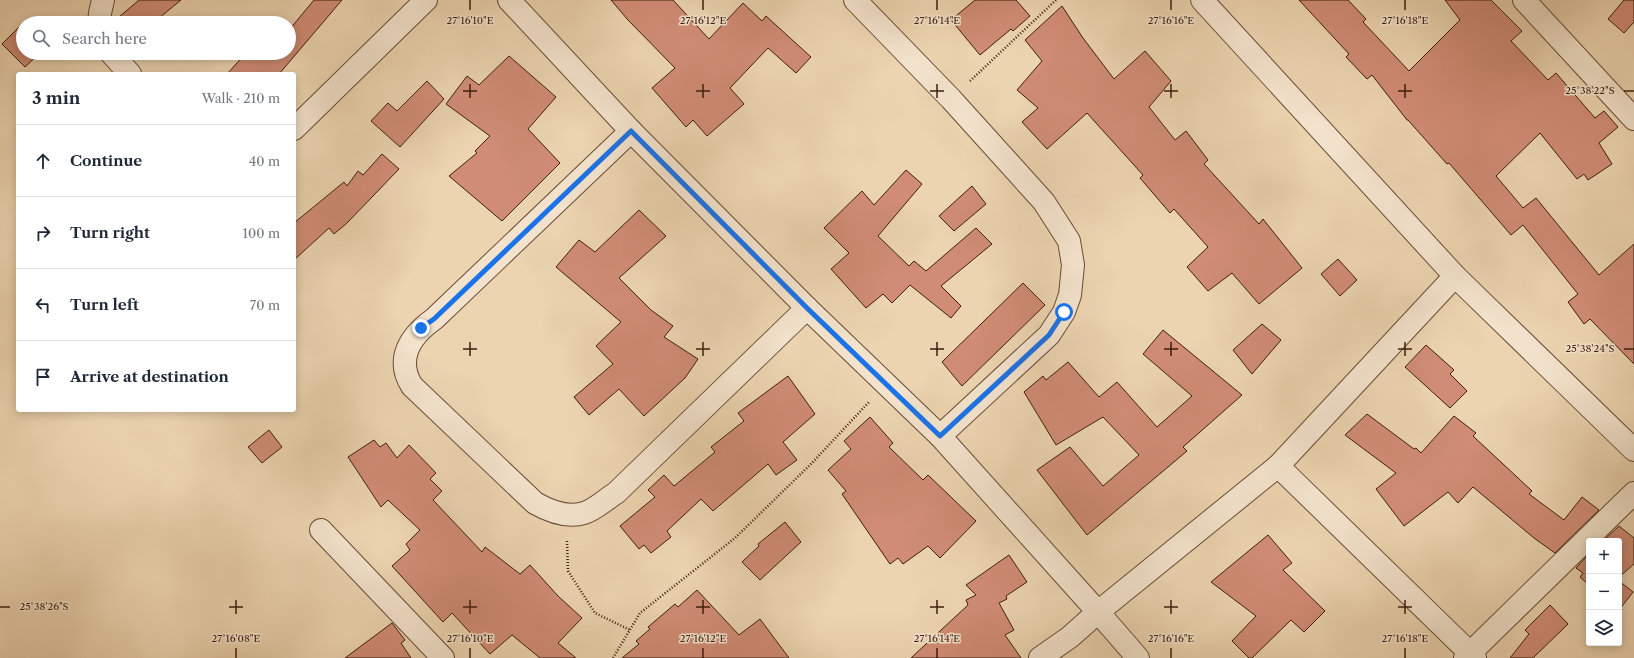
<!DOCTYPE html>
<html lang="en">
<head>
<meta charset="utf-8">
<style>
	:root { --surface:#fff; --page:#f6f6f7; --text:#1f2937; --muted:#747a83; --line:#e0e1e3 }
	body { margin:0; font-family:"Libre Caslon Text",serif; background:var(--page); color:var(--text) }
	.controls { position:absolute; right:12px; bottom:12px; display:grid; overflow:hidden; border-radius:4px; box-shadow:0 2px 10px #0003 }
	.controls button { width:36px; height:36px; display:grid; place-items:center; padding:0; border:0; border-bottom:1px solid var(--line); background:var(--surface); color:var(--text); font:20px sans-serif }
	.stop { position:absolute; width:12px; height:12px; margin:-9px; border:3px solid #1a73e8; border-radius:50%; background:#fff }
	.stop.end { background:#1a73e8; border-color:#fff; box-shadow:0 1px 4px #0008 }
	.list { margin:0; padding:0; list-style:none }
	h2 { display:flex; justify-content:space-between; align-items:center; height:52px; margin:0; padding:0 16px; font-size:17px }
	h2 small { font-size:13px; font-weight:400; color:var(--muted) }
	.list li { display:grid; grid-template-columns:26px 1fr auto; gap:12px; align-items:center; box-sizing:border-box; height:72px; padding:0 16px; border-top:1px solid var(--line) }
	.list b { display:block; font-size:15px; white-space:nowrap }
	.list em { font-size:13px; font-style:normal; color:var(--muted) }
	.icon { flex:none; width:22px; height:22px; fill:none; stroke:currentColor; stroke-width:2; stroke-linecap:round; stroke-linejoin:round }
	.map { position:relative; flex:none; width:1634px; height:658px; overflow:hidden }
	.search { position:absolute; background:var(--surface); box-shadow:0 2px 10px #0003; left:16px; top:16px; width:280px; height:44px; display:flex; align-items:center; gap:10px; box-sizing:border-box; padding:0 14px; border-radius:22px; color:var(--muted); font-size:15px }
	.panel { position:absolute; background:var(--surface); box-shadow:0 2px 10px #0003; left:16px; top:72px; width:280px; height:340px; border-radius:4px }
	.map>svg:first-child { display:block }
	.building { fill:#d08c75; stroke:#3e1d0e }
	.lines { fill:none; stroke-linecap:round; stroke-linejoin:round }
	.minor-casing { stroke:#6a4b36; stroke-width:24 }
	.path { stroke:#3e1d0e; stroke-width:2.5; stroke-dasharray:1 2; stroke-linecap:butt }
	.minor { stroke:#f3e3cc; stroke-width:22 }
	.route { stroke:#1a73e8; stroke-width:5 }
	.ticks { fill:none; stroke:#3e1d0e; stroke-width:1.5 }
	.ticks-label { font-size:10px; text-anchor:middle; fill:#3e1d0e; stroke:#f3e3cc; stroke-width:3; stroke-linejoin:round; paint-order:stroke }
</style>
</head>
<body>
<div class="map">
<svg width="1634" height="658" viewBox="0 0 1634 658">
	<rect width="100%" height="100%" fill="#ecd4b0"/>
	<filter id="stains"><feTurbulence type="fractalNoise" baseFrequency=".005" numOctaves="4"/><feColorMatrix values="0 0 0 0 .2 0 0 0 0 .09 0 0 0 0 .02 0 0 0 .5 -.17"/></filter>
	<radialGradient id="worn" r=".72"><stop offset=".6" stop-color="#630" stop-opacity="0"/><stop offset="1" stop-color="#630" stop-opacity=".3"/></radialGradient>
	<!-- building -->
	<g class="building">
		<polygon points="139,0 181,0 153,23 112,23"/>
		<polygon points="314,0 342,0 279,74 227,74 246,53 289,53 289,30"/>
		<polygon points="611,0 673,0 709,39 743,3 762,21 766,16 811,57 796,73 768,48 730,88 744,104 707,136 693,120 686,127 652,88 675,68 628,20"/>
		<polygon points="975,0 1016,0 1030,16 1013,31 1011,29 980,55 951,20"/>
		<polygon points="1299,0 1348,0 1366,19 1363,22 1409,71 1460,20 1445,0 1491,0 1522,31 1511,41 1548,80 1556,73 1595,118 1604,111 1618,127 1599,143 1612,164 1588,180 1584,174 1577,179 1540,133 1496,176 1523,208 1536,198 1599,275 1634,244 1634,364 1590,319 1584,324 1568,302 1578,294 1523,225 1511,235 1449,163 1447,164 1408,120 1407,120 1372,75 1367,79 1346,57 1349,54"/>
		<polygon points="1624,0 1634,0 1634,22 1624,33 1608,19"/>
		<polygon points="1062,6 1083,38 1114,79 1145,51 1171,81 1149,107 1175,140 1186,131 1208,160 1204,164 1259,224 1263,219 1302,268 1259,304 1232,273 1208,291 1187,267 1208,247 1174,209 1170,213 1140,178 1143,175 1087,113 1047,149 1022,122 1038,108 1017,90 1042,61 1025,40"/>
		<polygon points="23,23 23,53 40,53 25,67 2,44"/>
		<polygon points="509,56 556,97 528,129 560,163 502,221 449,176 477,153 475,151 490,136 446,104 467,76 479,85"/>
		<polygon points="427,81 444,99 400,147 371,121 388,103 397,111"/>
		<polygon points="382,154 399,169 347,223 334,234 329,228 294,260 294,223 344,182 347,186 358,171 363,175"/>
		<polygon points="906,170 922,184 878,236 909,266 914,261 926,271 976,228 992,244 941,286 961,306 951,318 910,285 892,303 883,294 866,308 831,269 849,253 824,228 862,191 874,205"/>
		<polygon points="972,186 986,204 954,231 939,216"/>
		<polygon points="639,210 666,236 619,278 651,310 673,326 664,337 698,359 685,378 644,416 619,389 589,415 574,397 613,364 596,346 621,322 556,267 579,240 595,252"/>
		<polygon points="1338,259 1357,280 1340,296 1321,274"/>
		<polygon points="1023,283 1045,305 962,386 942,362"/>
		<polygon points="1262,324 1281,340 1252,374 1233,350"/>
		<polygon points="1163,330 1242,395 1183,447 1187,451 1087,535 1037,470 1070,447 1103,486 1139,455 1103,417 1056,445 1024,392 1043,376 1046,380 1068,362 1099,397 1117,382 1157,427 1192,396 1143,354"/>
		<polygon points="1426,345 1454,370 1450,374 1467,391 1450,408 1405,367"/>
		<polygon points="788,376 815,414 783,442 797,460 776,475 768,464 713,511 701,499 667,531 671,537 651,553 644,545 639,549 620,526 655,497 648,490 664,475 674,486 715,452 711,447 744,421 738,413"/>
		<polygon points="1367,414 1414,449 1416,448 1421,453 1454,416 1476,433 1473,436 1532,491 1529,494 1564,520 1582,497 1599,510 1555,553 1534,538 1473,487 1458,503 1448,492 1404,526 1376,489 1396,473 1345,435"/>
		<polygon points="870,417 893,443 889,447 923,480 928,475 976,521 940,558 928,546 903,564 898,558 890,564 842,494 846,491 828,470 851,449 844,441"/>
		<polygon points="269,430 282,447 262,463 248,447"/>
		<polygon points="374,440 380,447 386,443 397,458 409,445 436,473 430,479 442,491 433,500 482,552 485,547 520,574 530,565 558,596 582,618 558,643 576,658 540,658 512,635 490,654 452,613 443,622 392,566 410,550 406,544 420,530 388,500 381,507 348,457"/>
		<polygon points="785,522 801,542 760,580 742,562 759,546 758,544"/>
		<polygon points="1619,526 1634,538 1634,564 1619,577 1619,541 1603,541"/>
		<polygon points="1268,535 1292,563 1283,570 1325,611 1304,632 1291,620 1252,658 1249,658 1232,641 1256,616 1211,582"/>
		<polygon points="1589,554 1589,585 1580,577 1583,573 1576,568"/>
		<polygon points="1009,555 1027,582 1006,596 1007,599 999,603 1014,630 1005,635 1021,658 911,658 968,605 966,600 976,595 966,585"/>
		<polygon points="1619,581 1633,592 1619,610"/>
		<polygon points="697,590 739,635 760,619 789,658 622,658 639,644 636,641 650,629 648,627 675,604 678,607"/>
		<polygon points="1550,605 1568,624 1533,658 1510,658 1529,634 1525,630"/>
		<polygon points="392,623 405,640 401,643 411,658 345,658"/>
	</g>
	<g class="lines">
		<defs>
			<g id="minor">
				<polyline points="509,0 631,131 807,308 940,436 1098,612 1278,466 1455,276"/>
				<polyline points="855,0 951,99 1044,202 1069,241 1073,265 1070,295 1064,312 1049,335 940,436"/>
				<polyline points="1202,0 1455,276 1634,450"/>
				<polyline points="1524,0 1634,119"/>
				<polyline points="99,23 100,13 103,0"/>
				<polyline points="111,53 130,74"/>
				<polyline points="294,129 426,0"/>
				<path d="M 631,131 L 434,319 C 410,336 395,359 412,386 L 535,503 C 549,511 568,518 584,513 C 595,510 606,499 616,493 L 807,308"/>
				<polyline points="1278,466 1475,658"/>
				<polyline points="321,530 443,658"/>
				<polyline points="1040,658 1070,637 1098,612 1138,658"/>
				<polyline points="1465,658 1634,493"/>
			</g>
		</defs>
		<!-- minor casing -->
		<use href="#minor" class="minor-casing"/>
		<!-- path -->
		<g class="path">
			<polyline points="970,81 1056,0"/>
			<polyline points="567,541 568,571 595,613 630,630"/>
			<polyline points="613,658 640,613 735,538 812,463 869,402"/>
		</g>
		<!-- minor -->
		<use href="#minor" class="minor"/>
	</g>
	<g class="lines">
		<!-- route -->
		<polyline class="route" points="421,328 434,319 631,131 807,308 940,436 1049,335 1064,312"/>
	</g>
	<!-- ticks -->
	<path class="ticks" d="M 470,0 L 470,10M 703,0 L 703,10M 937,0 L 937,10M 1171,0 L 1171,10M 1405,0 L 1405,10M 470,84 L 470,98M 703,84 L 703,98M 937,84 L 937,98M 1171,84 L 1171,98M 1405,84 L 1405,98M 463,91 L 477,91M 696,91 L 710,91M 930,91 L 944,91M 1164,91 L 1178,91M 1398,91 L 1412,91M 1624,91 L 1634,91M 470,342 L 470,356M 703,342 L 703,356M 937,342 L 937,356M 1171,342 L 1171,356M 1405,342 L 1405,356M 463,349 L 477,349M 696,349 L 710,349M 930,349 L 944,349M 1164,349 L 1178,349M 1398,349 L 1412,349M 1624,349 L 1634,349M 236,600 L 236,614M 470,600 L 470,614M 703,600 L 703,614M 937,600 L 937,614M 1171,600 L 1171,614M 1405,600 L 1405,614M 0,607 L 10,607M 229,607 L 243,607M 463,607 L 477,607M 696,607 L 710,607M 930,607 L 944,607M 1164,607 L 1178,607M 1398,607 L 1412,607M 236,648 L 236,658M 470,648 L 470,658M 703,648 L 703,658M 937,648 L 937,658M 1171,648 L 1171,658M 1405,648 L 1405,658"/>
	<g class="ticks-label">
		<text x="470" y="24">27°16'10"E</text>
		<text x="703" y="24">27°16'12"E</text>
		<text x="937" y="24">27°16'14"E</text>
		<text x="1171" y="24">27°16'16"E</text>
		<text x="1405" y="24">27°16'18"E</text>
		<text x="1590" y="94">25°38'22"S</text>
		<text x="1590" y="352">25°38'24"S</text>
		<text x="44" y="610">25°38'26"S</text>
		<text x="236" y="642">27°16'08"E</text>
		<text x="470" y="642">27°16'10"E</text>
		<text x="703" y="642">27°16'12"E</text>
		<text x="937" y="642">27°16'14"E</text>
		<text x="1171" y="642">27°16'16"E</text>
		<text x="1405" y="642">27°16'18"E</text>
	</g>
	<rect width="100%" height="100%" filter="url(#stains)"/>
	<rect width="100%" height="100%" fill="url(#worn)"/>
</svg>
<div class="controls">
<button>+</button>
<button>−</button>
<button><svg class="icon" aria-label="layers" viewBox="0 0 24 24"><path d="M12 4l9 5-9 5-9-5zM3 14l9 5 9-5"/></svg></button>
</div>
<div class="stop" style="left:1064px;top:312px"></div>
<div class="stop end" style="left:421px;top:328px"></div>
<div class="search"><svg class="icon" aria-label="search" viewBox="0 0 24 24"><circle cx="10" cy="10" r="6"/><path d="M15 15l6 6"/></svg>Search here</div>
<section class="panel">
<h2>3 min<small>Walk · 210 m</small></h2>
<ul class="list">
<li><svg class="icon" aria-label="ahead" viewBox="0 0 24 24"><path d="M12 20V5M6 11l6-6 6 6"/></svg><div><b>Continue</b></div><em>40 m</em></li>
<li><svg class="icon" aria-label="right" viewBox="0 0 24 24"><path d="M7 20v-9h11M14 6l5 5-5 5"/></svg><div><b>Turn right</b></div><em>100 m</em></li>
<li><svg class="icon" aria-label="left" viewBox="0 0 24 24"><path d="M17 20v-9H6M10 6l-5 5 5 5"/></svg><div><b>Turn left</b></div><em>70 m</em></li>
<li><svg class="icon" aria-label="arrive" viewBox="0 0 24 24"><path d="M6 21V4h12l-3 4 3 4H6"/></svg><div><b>Arrive at destination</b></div></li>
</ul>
</section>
</div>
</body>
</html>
